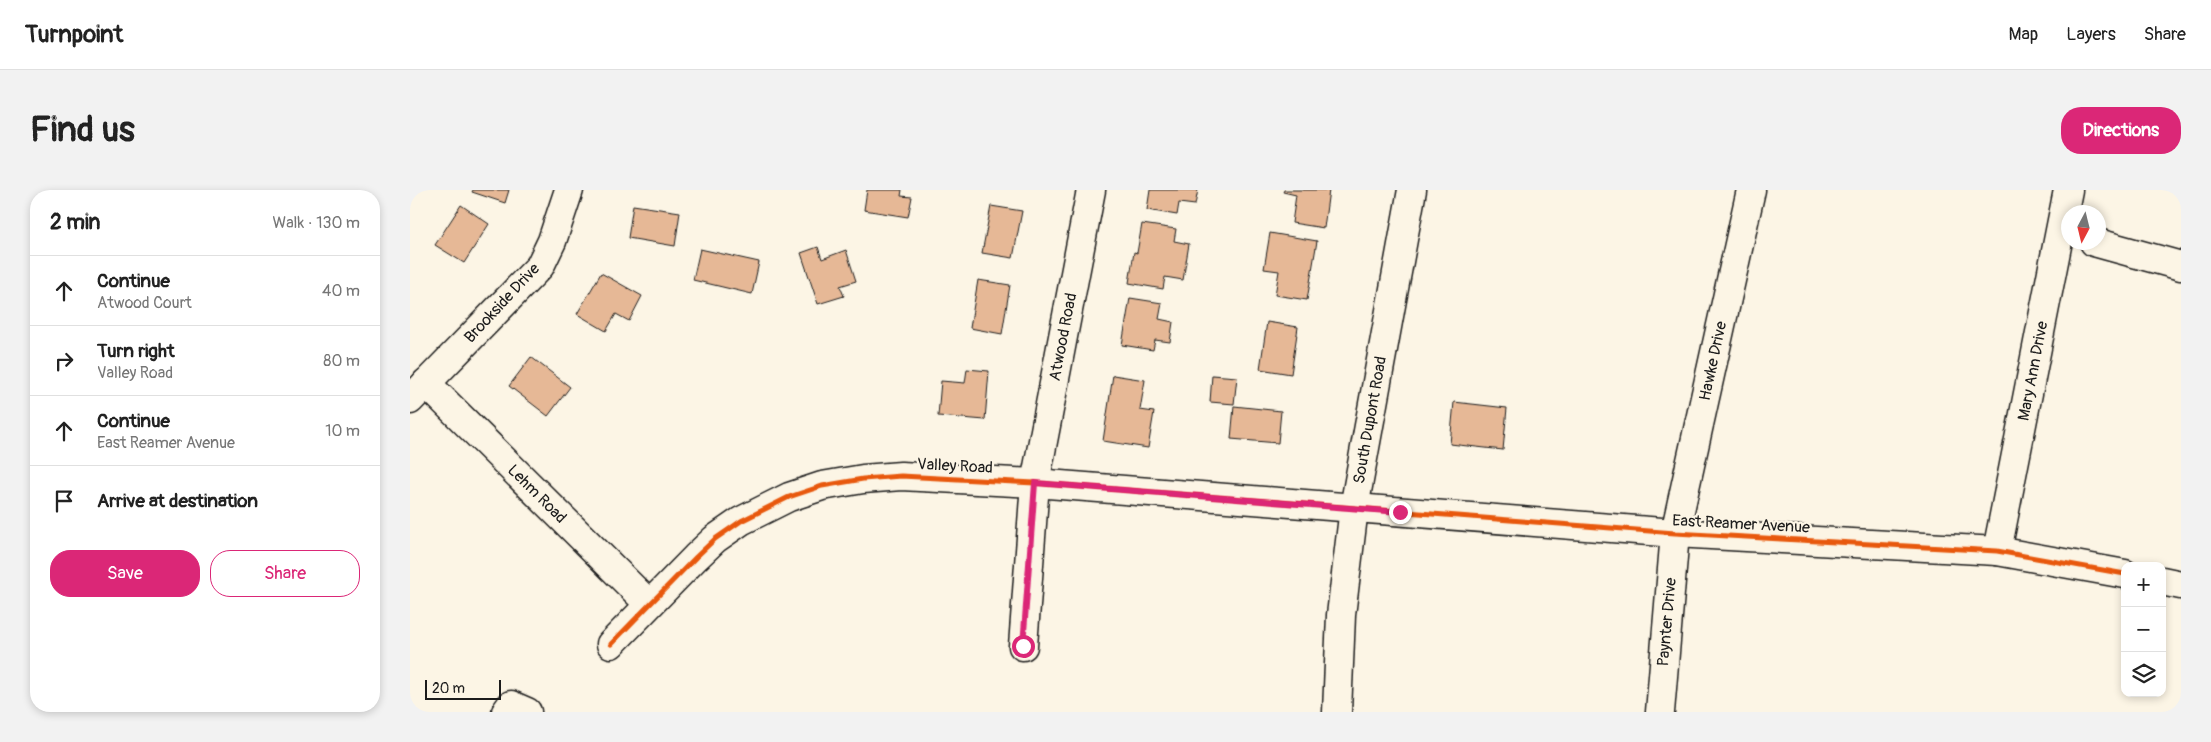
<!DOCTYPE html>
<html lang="en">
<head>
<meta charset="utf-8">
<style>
	:root { --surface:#fff; --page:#f2f2f2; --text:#222; --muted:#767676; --line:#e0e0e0; --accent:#db2777 }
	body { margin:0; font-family:Pangolin,sans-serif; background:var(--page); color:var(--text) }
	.controls { position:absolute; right:15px; bottom:15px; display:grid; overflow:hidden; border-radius:10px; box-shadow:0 2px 8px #0003 }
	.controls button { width:45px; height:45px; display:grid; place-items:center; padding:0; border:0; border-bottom:1px solid var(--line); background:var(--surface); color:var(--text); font:25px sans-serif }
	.compass { position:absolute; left:1651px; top:15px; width:45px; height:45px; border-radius:50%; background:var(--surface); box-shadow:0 2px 8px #0003; rotate:187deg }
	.scale { position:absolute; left:15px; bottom:12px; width:76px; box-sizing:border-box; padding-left:5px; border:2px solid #1c1c1c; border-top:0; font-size:14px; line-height:18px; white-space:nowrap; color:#1c1c1c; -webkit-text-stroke:4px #fcf5e5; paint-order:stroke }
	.stop { position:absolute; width:15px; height:15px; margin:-11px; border:4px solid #db2777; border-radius:50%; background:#fff }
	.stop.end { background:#db2777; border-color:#fff; box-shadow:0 1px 5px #0008 }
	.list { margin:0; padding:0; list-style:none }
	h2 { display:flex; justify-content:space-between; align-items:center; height:65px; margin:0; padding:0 20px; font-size:21px }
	h2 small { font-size:16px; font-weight:400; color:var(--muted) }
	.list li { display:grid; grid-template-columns:32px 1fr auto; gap:15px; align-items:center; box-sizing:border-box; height:70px; padding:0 20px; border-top:1px solid var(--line) }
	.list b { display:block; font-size:19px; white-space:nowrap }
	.list p { margin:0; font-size:16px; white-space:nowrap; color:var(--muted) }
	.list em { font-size:16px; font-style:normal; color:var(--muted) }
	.actions { display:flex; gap:10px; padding:15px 20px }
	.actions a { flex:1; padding:11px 0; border:1px solid var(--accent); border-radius:20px; text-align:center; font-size:18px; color:var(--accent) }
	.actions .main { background:var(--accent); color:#fff }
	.icon { flex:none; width:28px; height:28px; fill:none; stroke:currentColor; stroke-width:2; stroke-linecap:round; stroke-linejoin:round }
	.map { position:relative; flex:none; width:1771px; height:522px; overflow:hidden; border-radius:20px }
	header { display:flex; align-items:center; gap:30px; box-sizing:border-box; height:70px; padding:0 25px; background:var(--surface); border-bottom:1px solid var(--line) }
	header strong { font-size:24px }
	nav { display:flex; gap:28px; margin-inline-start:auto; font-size:18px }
	.intro { display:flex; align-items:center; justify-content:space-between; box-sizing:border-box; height:120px; padding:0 30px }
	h1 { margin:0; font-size:35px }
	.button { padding:12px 22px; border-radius:20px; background:var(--accent); color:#fff; font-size:18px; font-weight:700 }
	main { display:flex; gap:30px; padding:0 30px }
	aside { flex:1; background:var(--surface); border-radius:20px; box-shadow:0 2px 8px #0003 }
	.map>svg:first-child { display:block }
	.building { fill:#e6b896; stroke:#1c1c1c }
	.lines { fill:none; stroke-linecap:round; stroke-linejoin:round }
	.minor-casing { stroke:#1c1c1c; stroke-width:31 }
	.minor { stroke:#fcf5e5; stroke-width:28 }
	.cycleway-casing { stroke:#fcf5e5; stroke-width:8 }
	.cycleway { stroke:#e8590c; stroke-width:5 }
	.route { stroke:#db2777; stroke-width:6 }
	.labels { text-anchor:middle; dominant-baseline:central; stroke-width:4.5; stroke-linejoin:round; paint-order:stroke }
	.street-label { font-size:16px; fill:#1c1c1c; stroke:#fcf5e5 }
</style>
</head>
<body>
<header>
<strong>Turnpoint</strong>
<nav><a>Map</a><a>Layers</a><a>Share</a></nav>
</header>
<div class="intro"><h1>Find us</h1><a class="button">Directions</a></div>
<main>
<aside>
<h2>2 min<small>Walk · 130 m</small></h2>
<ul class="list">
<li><svg class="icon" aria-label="ahead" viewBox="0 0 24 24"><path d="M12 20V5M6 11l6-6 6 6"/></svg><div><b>Continue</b><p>Atwood Court</p></div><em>40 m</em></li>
<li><svg class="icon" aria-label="right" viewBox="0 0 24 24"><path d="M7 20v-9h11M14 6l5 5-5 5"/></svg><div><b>Turn right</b><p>Valley Road</p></div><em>80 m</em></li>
<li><svg class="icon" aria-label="ahead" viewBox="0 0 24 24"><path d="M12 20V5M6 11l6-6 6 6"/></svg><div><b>Continue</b><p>East Reamer Avenue</p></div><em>10 m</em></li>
<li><svg class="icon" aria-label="arrive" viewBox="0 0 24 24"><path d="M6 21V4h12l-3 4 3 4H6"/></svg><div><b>Arrive at destination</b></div></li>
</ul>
<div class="actions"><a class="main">Save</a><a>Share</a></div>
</aside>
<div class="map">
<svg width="1771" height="522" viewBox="0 0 1771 522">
	<rect width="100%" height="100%" fill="#fcf5e5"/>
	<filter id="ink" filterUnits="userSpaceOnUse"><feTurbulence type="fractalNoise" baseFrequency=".02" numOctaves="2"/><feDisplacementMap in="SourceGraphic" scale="10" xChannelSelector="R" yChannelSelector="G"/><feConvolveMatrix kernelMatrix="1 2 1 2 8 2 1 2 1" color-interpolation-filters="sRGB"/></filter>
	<g filter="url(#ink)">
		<!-- building -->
		<g class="building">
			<polygon points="63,0 99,0 95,13 62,2"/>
			<polygon points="457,0 492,0 491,6 502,7 498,27 454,20"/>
			<polygon points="740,0 788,0 785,15 769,13 767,25 737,20"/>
			<polygon points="874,0 919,0 914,38 882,33 886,5 873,2"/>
			<polygon points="51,15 79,34 54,73 25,55"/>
			<polygon points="223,15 270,22 265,56 218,48"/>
			<polygon points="581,16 612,21 603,68 572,63"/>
			<polygon points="732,34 766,39 764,51 779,54 773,90 755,87 753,99 719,93 724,62 727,63"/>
			<polygon points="860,43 907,51 897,110 865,105 869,81 854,79"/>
			<polygon points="408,57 412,69 436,60 446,91 430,96 434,106 408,114 391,63"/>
			<polygon points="290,59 349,72 342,104 283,90"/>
			<polygon points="191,83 232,106 219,131 206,124 196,141 167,124"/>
			<polygon points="568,90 600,95 592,144 560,138"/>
			<polygon points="720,108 752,113 749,129 763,132 760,152 745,150 743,160 712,155"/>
			<polygon points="857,132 888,137 881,184 850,179"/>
			<polygon points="121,167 160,197 138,226 99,196"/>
			<polygon points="557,179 579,181 575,230 528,226 531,191 555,193"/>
			<polygon points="703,185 735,190 730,220 744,222 738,258 693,251"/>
			<polygon points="802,185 827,187 824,214 800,212"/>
			<polygon points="1044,212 1097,218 1093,260 1040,254"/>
			<polygon points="824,216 871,221 868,253 821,249"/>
		</g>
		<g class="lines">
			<defs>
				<g id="minor">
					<polyline points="1684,52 1771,76"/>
					<polyline points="16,193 239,414"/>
					<polyline points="0,210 130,76 142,51 159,0"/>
					<polyline points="1587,361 1658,0"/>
					<polyline points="1752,391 1771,395"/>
					<polyline points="201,454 286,367 305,349 331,331 379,307 412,296 453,289 491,286 625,293 1265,343 1587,361 1715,384"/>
					<polyline points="613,456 625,293 681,0"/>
					<polyline points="96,522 101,515 117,522"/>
					<polyline points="927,522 931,425 944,318 1002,0"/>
					<polyline points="1250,522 1265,343 1341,0"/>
				</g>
			</defs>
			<!-- minor casing -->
			<use href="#minor" class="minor-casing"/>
			<!-- minor -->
			<use href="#minor" class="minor"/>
			<defs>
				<polyline id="cycleway" points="201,454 286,367 305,349 331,331 379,307 412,296 453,289 491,286 625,293 1265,343 1587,361 1715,384"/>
			</defs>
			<!-- cycleway casing -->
			<use href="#cycleway" class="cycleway-casing"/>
			<!-- cycleway -->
			<use href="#cycleway" class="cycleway"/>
		</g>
	</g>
	<g class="lines" filter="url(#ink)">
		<!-- route -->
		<polyline class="route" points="613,456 625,293 990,322"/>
	</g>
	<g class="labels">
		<!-- street labels -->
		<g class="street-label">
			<text transform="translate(92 113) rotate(-47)">Brookside Drive</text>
			<text transform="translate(653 147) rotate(-79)">Atwood Road</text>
			<text transform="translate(1303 171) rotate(-78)">Hawke Drive</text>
			<text transform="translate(1623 181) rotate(-79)">Mary Ann Drive</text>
			<text transform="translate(960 230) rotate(-80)">South Dupont Road</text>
			<text transform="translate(545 276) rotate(3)">Valley Road</text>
			<text transform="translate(127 304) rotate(45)">Lehm Road</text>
			<text transform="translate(1331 334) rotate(3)">East Reamer Avenue</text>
			<text transform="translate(1257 432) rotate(-85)">Paynter Drive</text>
		</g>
	</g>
</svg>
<div class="controls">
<button>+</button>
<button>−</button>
<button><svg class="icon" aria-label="layers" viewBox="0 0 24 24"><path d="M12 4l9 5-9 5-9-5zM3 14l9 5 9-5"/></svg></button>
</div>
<svg class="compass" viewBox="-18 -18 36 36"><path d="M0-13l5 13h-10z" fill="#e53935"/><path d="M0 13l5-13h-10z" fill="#767676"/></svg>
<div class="scale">20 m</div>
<div class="stop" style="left:613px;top:456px"></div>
<div class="stop end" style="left:990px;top:322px"></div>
</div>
</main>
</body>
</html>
